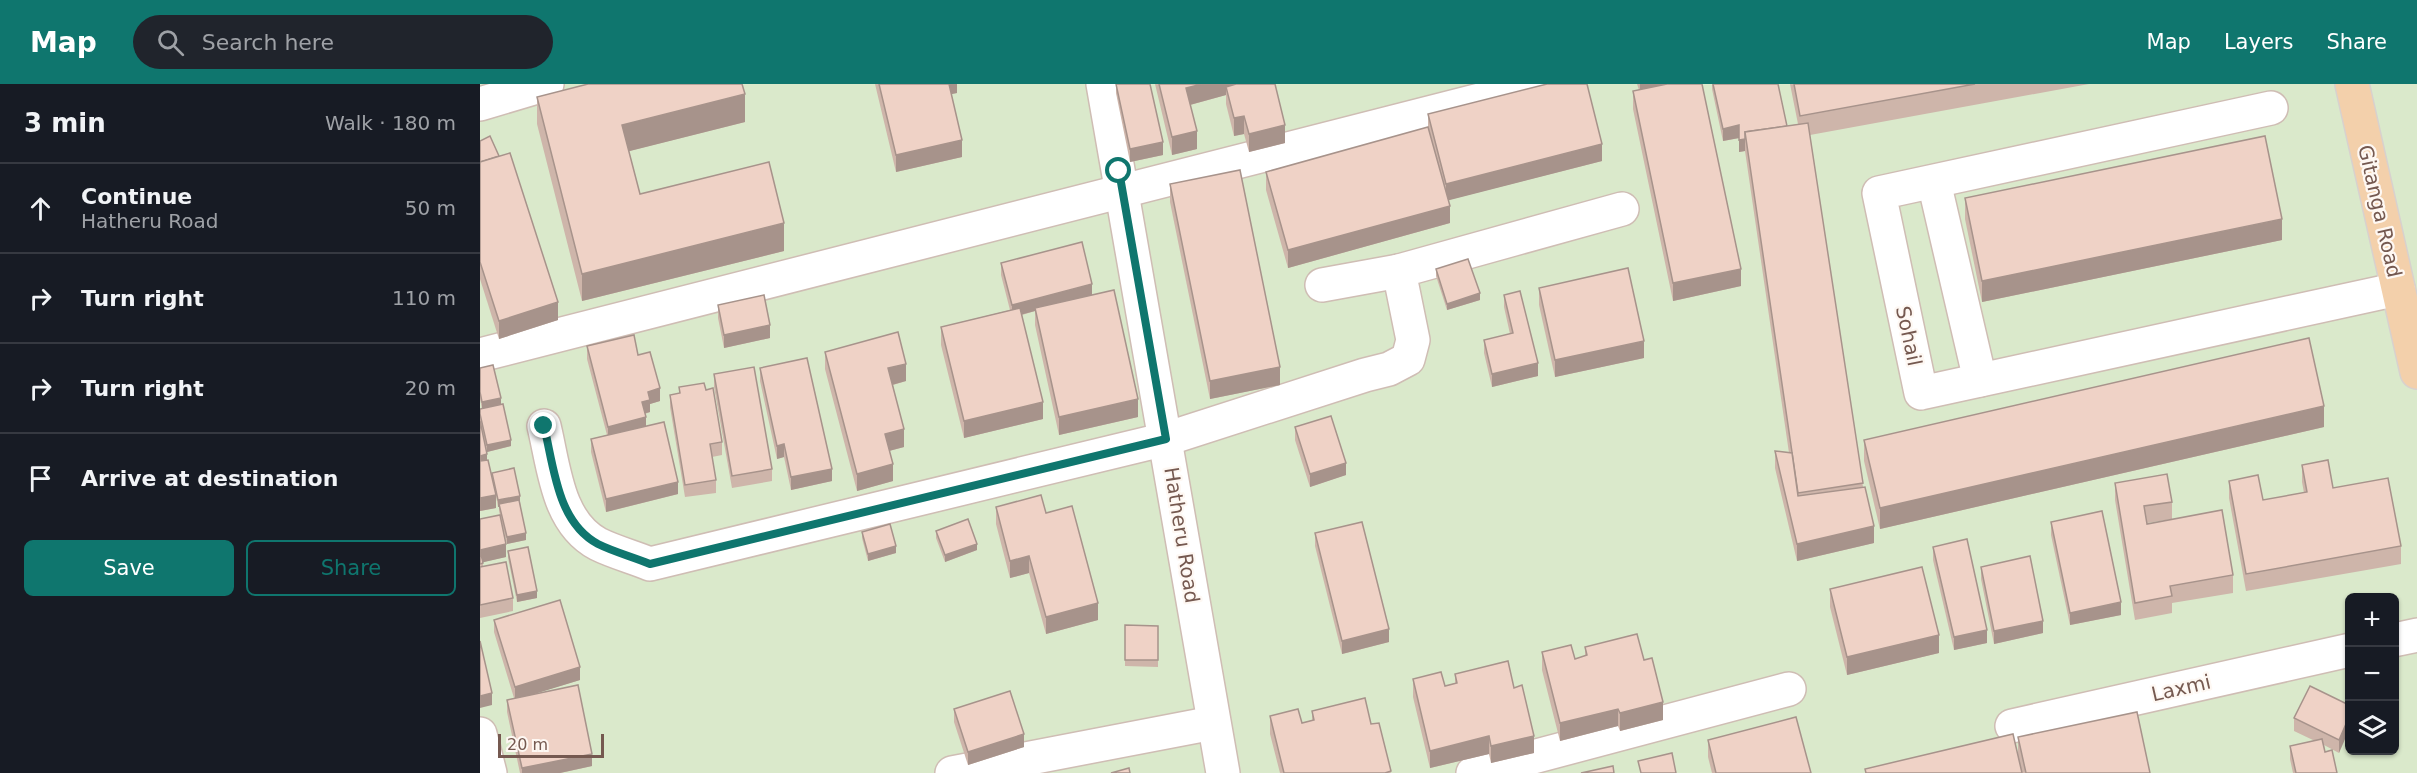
<!DOCTYPE html>
<html lang="en">
<head>
<meta charset="utf-8">
<style>
	:root { --surface:#171b24; --page:#20242c; --text:#f1f3f6; --muted:#9ea1a6; --line:#363941; --accent:#0f766e }
	body { margin:0; font-family:"DejaVu Sans",sans-serif; background:var(--page); color:var(--text) }
	.controls { position:absolute; right:18px; bottom:18px; display:grid; overflow:hidden; border-radius:9px; box-shadow:0 2px 4px #0004 }
	.controls button { width:54px; height:54px; display:grid; place-items:center; padding:0; border:0; border-bottom:2px solid var(--line); background:var(--surface); color:var(--text); font:30px sans-serif }
	.scale { position:absolute; left:18px; bottom:15px; width:106px; box-sizing:border-box; padding-left:6px; border:3px solid #755950; border-top:0; font-size:16px; line-height:21px; white-space:nowrap; color:#755950; -webkit-text-stroke:4px #fef8f3; paint-order:stroke }
	.stop { position:absolute; width:18px; height:18px; margin:-14px; border:4px solid #0f766e; border-radius:50%; background:#fff }
	.stop.end { background:#0f766e; border-color:#fff; box-shadow:0 2px 6px #0008 }
	.list { margin:0; padding:0; list-style:none }
	h2 { display:flex; justify-content:space-between; align-items:center; height:78px; margin:0; padding:0 24px; font-size:26px }
	h2 small { font-size:20px; font-weight:400; color:var(--muted) }
	.list li { display:grid; grid-template-columns:39px 1fr auto; gap:18px; align-items:center; box-sizing:border-box; height:90px; padding:0 24px; border-top:2px solid var(--line) }
	.list b { display:block; font-size:22px; white-space:nowrap }
	.list p { margin:0; font-size:20px; white-space:nowrap; color:var(--muted) }
	.list em { font-size:20px; font-style:normal; color:var(--muted) }
	.actions { display:flex; gap:12px; padding:18px 24px }
	.actions a { flex:1; padding:14px 0; border:2px solid var(--accent); border-radius:9px; text-align:center; font-size:21px; color:var(--accent) }
	.actions .main { background:var(--accent); color:#fff }
	.icon { flex:none; width:33px; height:33px; fill:none; stroke:currentColor; stroke-width:2; stroke-linecap:round; stroke-linejoin:round }
	.map { position:relative; flex:none; width:1937px; height:689px; overflow:hidden }
	header { display:flex; align-items:center; gap:36px; box-sizing:border-box; height:84px; padding:0 30px; background:var(--accent); color:#fff }
	header strong { font-size:28px }
	nav { display:flex; gap:33px; margin-inline-start:auto; font-size:21px }
	.search { width:420px; height:54px; background:var(--page); display:flex; align-items:center; gap:15px; box-sizing:border-box; padding:0 21px; border-radius:33px; color:var(--muted); font-size:22px }
	main { display:flex }
	aside { flex:1; background:var(--surface) }
	.map>svg:first-child { display:block }
	.green { fill:#dae9cb; fill-rule:evenodd }
	.lines { fill:none; stroke-linecap:round; stroke-linejoin:round }
	.minor-casing { stroke:#cfbdb4; stroke-width:36 }
	.major-casing { stroke:#d8d1ce; stroke-width:36 }
	.minor { stroke:#fff; stroke-width:33 }
	.major { stroke:#f3d0ab; stroke-width:33 }
	.wall { fill:#ceb5aa }
	.shaded-wall { fill:#a7938b }
	.building { fill:#efd2c6; stroke:#a7938b; stroke-width:1.5 }
	.route { stroke:#0f766e; stroke-width:8 }
	.labels { text-anchor:middle; dominant-baseline:central; stroke-width:4.5; stroke-linejoin:round; paint-order:stroke }
	.street-label { font-size:20px; fill:#755950; stroke:#fef8f3 }
</style>
</head>
<body>
<header>
<strong>Map</strong>
<div class="search"><svg class="icon" aria-label="search" viewBox="0 0 24 24"><circle cx="10" cy="10" r="6"/><path d="M15 15l6 6"/></svg>Search here</div>
<nav><a>Map</a><a>Layers</a><a>Share</a></nav>
</header>
<main>
<aside>
<h2>3 min<small>Walk · 180 m</small></h2>
<ul class="list">
<li><svg class="icon" aria-label="ahead" viewBox="0 0 24 24"><path d="M12 20V5M6 11l6-6 6 6"/></svg><div><b>Continue</b><p>Hatheru Road</p></div><em>50 m</em></li>
<li><svg class="icon" aria-label="right" viewBox="0 0 24 24"><path d="M7 20v-9h11M14 6l5 5-5 5"/></svg><div><b>Turn right</b></div><em>110 m</em></li>
<li><svg class="icon" aria-label="right" viewBox="0 0 24 24"><path d="M7 20v-9h11M14 6l5 5-5 5"/></svg><div><b>Turn right</b></div><em>20 m</em></li>
<li><svg class="icon" aria-label="arrive" viewBox="0 0 24 24"><path d="M6 21V4h12l-3 4 3 4H6"/></svg><div><b>Arrive at destination</b></div></li>
</ul>
<div class="actions"><a class="main">Save</a><a>Share</a></div>
</aside>
<div class="map">
<svg width="1937" height="689" viewBox="0 0 1937 689">
	<rect width="100%" height="100%" fill="#fbf4ec"/>
	<!-- green -->
	<path class="green" d="M 0,0 L 1937,0 L 1937,689 L 0,689 ZM 1870,514 L 1914,514 L 1914,666 L 1870,666 Z"/>
	<g class="lines">
		<defs>
			<g id="minor">
				<polyline points="623,0 743,689"/>
				<polyline points="0,20 67,0"/>
				<polyline points="1791,24 1399,109 1441,309 1918,205"/>
				<polyline points="1454,98 1500,296"/>
				<polyline points="842,201 919,187"/>
				<polyline points="0,271 1035,7 1049,0"/>
				<path d="M 64,342 C 74,383 77,438 118,460 C 134,468 153,473 170,480 L 686,355 L 885,291 L 909,285 L 928,275 L 933,256 L 919,187 L 1142,125"/>
				<polyline points="1914,556 1937,551"/>
				<polyline points="1532,642 1870,566"/>
				<polyline points="0,650 10,689"/>
				<polyline points="472,689 733,639"/>
				<polyline points="993,689 1309,605"/>
			</g>
			<polyline id="major" points="1872,0 1937,288"/>
		</defs>
		<!-- minor casing -->
		<use href="#minor" class="minor-casing"/>
		<!-- major casing -->
		<use href="#major" class="major-casing"/>
		<!-- minor -->
		<use href="#minor" class="minor"/>
		<!-- major -->
		<use href="#major" class="major"/>
	</g>
	<!-- wall -->
	<g class="wall">
		<polygon points="395,0 477,0 477,9 471,10 482,73 416,88"/>
		<polygon points="636,0 670,0 683,71 650,78 636,9"/>
		<polygon points="675,0 795,0 805,59 769,68 764,50 754,52 746,20 746,11 710,21 717,65 692,71"/>
		<polygon points="1157,0 1222,0 1261,202 1193,217 1153,25 1153,7 1159,6"/>
		<polygon points="1232,0 1298,0 1307,42 1318,40 1310,0 1609,0 1330,51 1383,403 1394,459 1317,477 1295,384 1295,367 1309,369 1265,67 1259,68 1259,54 1243,57 1232,5"/>
		<polygon points="57,13 265,38 149,67 160,110 304,167 102,217 57,40"/>
		<polygon points="948,30 1122,77 968,116 970,139 808,184 786,106 786,88 948,44"/>
		<polygon points="0,57 78,236 19,255 0,195"/>
		<polygon points="690,100 800,301 730,315 690,118"/>
		<polygon points="1485,114 1802,156 1502,218 1485,135"/>
		<polygon points="521,179 612,211 658,333 579,351 555,241 555,227 542,231 563,335 484,354 461,261 461,243 530,226 521,191"/>
		<polygon points="956,185 1000,216 967,226 956,192"/>
		<polygon points="1059,204 1164,274 1075,293 1059,221"/>
		<polygon points="1024,211 1058,292 1012,303 1004,269 1004,256 1030,250 1024,223"/>
		<polygon points="238,221 290,254 244,264 238,234"/>
		<polygon points="107,262 158,271 180,317 170,320 170,328 165,330 166,342 198,410 126,428 111,368 111,355 127,351 107,275"/>
		<polygon points="345,268 426,297 413,301 424,363 409,367 413,397 377,407 345,285"/>
		<polygon points="0,284 21,320 31,362 7,368 0,337 0,325 2,325 0,315"/>
		<polygon points="280,284 352,397 311,406 304,373 297,375 280,297"/>
		<polygon points="234,290 292,385 292,397 252,404 234,303"/>
		<polygon points="199,303 226,306 242,358 242,371 232,373 236,396 236,409 205,413 190,323 190,311 199,310"/>
		<polygon points="0,337 7,376 12,396 12,389 40,418 46,456 27,460 19,427 19,423 18,423 16,412 16,424 0,427"/>
		<polygon points="815,343 866,391 830,403 815,356"/>
		<polygon points="1844,343 1400,445 1384,377 1384,356"/>
		<polygon points="1822,381 1853,404 1921,462 1921,480 1766,507 1749,414 1749,397 1783,416 1824,409 1822,398"/>
		<polygon points="1635,399 1692,418 1692,435 1667,439 1753,491 1753,509 1692,519 1692,529 1655,536 1635,416"/>
		<polygon points="516,423 618,536 566,550 549,489 530,494 516,440"/>
		<polygon points="0,435 26,473 3,478 3,483 33,514 33,527 0,534"/>
		<polygon points="1571,438 1641,531 1590,541 1571,451"/>
		<polygon points="456,447 497,466 465,478 456,454"/>
		<polygon points="382,448 416,469 388,477 382,454"/>
		<polygon points="835,449 909,558 862,570 835,462"/>
		<polygon points="1453,463 1507,559 1474,566 1453,476"/>
		<polygon points="28,467 57,514 37,518 28,474"/>
		<polygon points="1501,483 1563,549 1514,560 1501,495"/>
		<polygon points="1350,505 1459,569 1367,591 1350,523"/>
		<polygon points="14,536 100,596 53,610 112,682 80,689 40,689 27,628 27,616 34,614 14,548"/>
		<polygon points="645,541 678,542 678,583 645,582"/>
		<polygon points="1105,563 1164,576 1183,636 1140,647 1138,642 1080,657 1062,586 1062,568 1095,575 1105,572"/>
		<polygon points="975,590 1034,604 1054,669 1011,679 1009,670 950,684 933,613 933,595 965,602 975,599"/>
		<polygon points="1869,621 1859,669 1844,661 1845,668 1857,689 1813,689 1810,675 1810,662 1835,657 1814,647 1814,634"/>
		<polygon points="474,625 544,663 488,681 474,638"/>
		<polygon points="832,627 891,640 911,689 800,689 790,650 790,632 822,639 832,636"/>
		<polygon points="1538,653 1670,689 1385,689 1385,685 1538,671"/>
		<polygon points="1228,656 1331,689 1232,689 1228,673"/>
	</g>
	<!-- shaded-wall -->
	<g class="shaded-wall">
		<polygon points="467,0 477,0 477,9 467,11"/>
		<polygon points="722,0 754,0 754,9 746,3 746,11 706,22 706,4"/>
		<polygon points="1160,0 1198,0 1160,10"/>
		<polygon points="265,10 265,38 142,69 142,41"/>
		<polygon points="764,32 764,50 754,52 754,34"/>
		<polygon points="805,41 805,59 769,68 769,50"/>
		<polygon points="1259,41 1259,54 1243,57 1243,45"/>
		<polygon points="717,47 717,65 692,71 692,53"/>
		<polygon points="1265,55 1265,67 1259,68 1259,56"/>
		<polygon points="482,56 482,73 416,88 416,71"/>
		<polygon points="683,58 683,71 650,78 650,65"/>
		<polygon points="1122,60 1122,77 966,117 966,100"/>
		<polygon points="970,122 970,139 808,184 808,166"/>
		<polygon points="1802,135 1802,156 1502,218 1502,197"/>
		<polygon points="304,139 304,167 102,217 102,190"/>
		<polygon points="1261,185 1261,202 1193,217 1193,199"/>
		<polygon points="612,200 612,213 555,224 555,227 532,233 532,221"/>
		<polygon points="1000,209 1000,216 967,226 967,220"/>
		<polygon points="78,218 78,236 19,255 19,237"/>
		<polygon points="290,241 290,254 244,264 244,251"/>
		<polygon points="1164,257 1164,274 1075,293 1075,276"/>
		<polygon points="1058,279 1058,292 1012,303 1012,290"/>
		<polygon points="426,280 426,297 408,302 408,284"/>
		<polygon points="800,283 800,301 730,315 730,297"/>
		<polygon points="180,304 180,317 170,320 170,328 162,330 162,318 168,308"/>
		<polygon points="21,314 21,320 2,325 2,318"/>
		<polygon points="658,315 658,333 579,351 579,333"/>
		<polygon points="563,318 563,335 484,354 484,337"/>
		<polygon points="1844,322 1844,343 1400,445 1400,424"/>
		<polygon points="166,333 166,346 128,355 128,343"/>
		<polygon points="424,345 424,363 405,368 405,350"/>
		<polygon points="31,356 31,362 7,368 7,361"/>
		<polygon points="304,360 304,373 297,375 297,362"/>
		<polygon points="7,370 7,383 0,384 0,372"/>
		<polygon points="866,379 866,391 830,403 830,390"/>
		<polygon points="413,380 413,397 377,407 377,390"/>
		<polygon points="352,385 352,397 311,406 311,393"/>
		<polygon points="198,398 198,410 126,428 126,415"/>
		<polygon points="16,411 16,424 0,427 0,414"/>
		<polygon points="40,412 40,418 18,423 18,416"/>
		<polygon points="1394,442 1394,459 1317,477 1317,460"/>
		<polygon points="46,449 46,456 27,460 27,453"/>
		<polygon points="26,460 26,473 0,479 0,466"/>
		<polygon points="497,460 497,466 465,478 465,471"/>
		<polygon points="416,462 416,469 388,477 388,470"/>
		<polygon points="549,472 549,489 530,494 530,477"/>
		<polygon points="57,507 57,514 37,518 37,511"/>
		<polygon points="1641,518 1641,531 1590,541 1590,529"/>
		<polygon points="618,519 618,536 566,550 566,533"/>
		<polygon points="1563,537 1563,549 1514,560 1514,547"/>
		<polygon points="909,545 909,558 862,570 862,557"/>
		<polygon points="1507,546 1507,559 1474,566 1474,553"/>
		<polygon points="1459,551 1459,569 1367,591 1367,573"/>
		<polygon points="100,583 100,596 35,616 35,603"/>
		<polygon points="12,609 12,621 0,624 0,612"/>
		<polygon points="1183,618 1183,636 1140,647 1140,629"/>
		<polygon points="1138,625 1138,642 1080,657 1080,639"/>
		<polygon points="1869,633 1869,646 1859,669 1859,656"/>
		<polygon points="544,650 544,663 488,681 488,668"/>
		<polygon points="1009,652 1009,670 950,684 950,667"/>
		<polygon points="1054,652 1054,669 1011,679 1011,662"/>
		<polygon points="112,670 112,682 80,689 42,689 42,684"/>
	</g>
	<!-- building -->
	<g class="building">
		<polygon points="108,0 262,0 265,10 142,41 160,110 289,78 304,139 102,190 57,13"/>
		<polygon points="399,0 469,0 482,56 416,71"/>
		<polygon points="636,0 670,0 683,58 650,65"/>
		<polygon points="679,0 722,0 706,4 717,47 692,53"/>
		<polygon points="756,0 795,0 805,41 769,50 764,32 754,34 746,3"/>
		<polygon points="1067,0 1107,0 1122,60 966,100 948,30"/>
		<polygon points="1187,0 1222,0 1261,185 1193,199 1153,7"/>
		<polygon points="1233,0 1298,0 1307,42 1265,48 1265,55 1259,56 1259,41 1243,45"/>
		<polygon points="1314,0 1495,0 1320,32"/>
		<polygon points="1328,39 1383,399 1318,409 1265,48"/>
		<polygon points="948,43 970,122 808,166 786,88"/>
		<polygon points="10,52 19,72 0,78 0,57"/>
		<polygon points="1785,52 1802,135 1502,197 1485,114"/>
		<polygon points="30,69 78,218 19,237 0,178 0,78"/>
		<polygon points="760,86 800,283 730,297 690,100"/>
		<polygon points="602,158 612,200 532,221 521,179"/>
		<polygon points="988,175 1000,209 967,220 956,185"/>
		<polygon points="1148,184 1164,257 1075,276 1059,204"/>
		<polygon points="634,206 658,315 579,333 555,224"/>
		<polygon points="1040,207 1058,279 1012,290 1004,256 1033,249 1024,211"/>
		<polygon points="284,211 290,241 244,251 238,221"/>
		<polygon points="540,224 563,318 484,337 461,243"/>
		<polygon points="418,248 426,280 408,284 424,345 405,350 413,380 377,390 345,268"/>
		<polygon points="154,251 158,271 170,268 180,304 168,308 170,316 162,318 166,333 128,343 107,262"/>
		<polygon points="1829,254 1844,322 1400,424 1384,356"/>
		<polygon points="327,274 352,385 311,393 304,360 297,362 280,284"/>
		<polygon points="13,281 21,314 2,318 0,308 0,284"/>
		<polygon points="274,283 292,385 252,392 234,290"/>
		<polygon points="224,299 226,306 233,304 242,358 230,360 236,396 205,401 190,311 200,309 199,303"/>
		<polygon points="23,320 31,356 7,361 0,330 0,325"/>
		<polygon points="851,332 866,379 830,390 815,343"/>
		<polygon points="0,337 7,370 0,372"/>
		<polygon points="184,338 198,398 126,415 111,355"/>
		<polygon points="1295,367 1312,369 1318,412 1385,403 1394,442 1317,460"/>
		<polygon points="8,376 16,411 0,414 0,377"/>
		<polygon points="1848,376 1853,404 1908,394 1921,462 1766,490 1749,397 1778,391 1783,416 1827,408 1822,381"/>
		<polygon points="34,384 40,412 18,416 12,389"/>
		<polygon points="1687,390 1692,418 1664,422 1667,440 1742,426 1753,491 1690,502 1692,512 1655,519 1635,399"/>
		<polygon points="561,411 566,429 592,422 618,519 566,533 549,472 530,477 516,423"/>
		<polygon points="39,416 46,449 27,453 19,420"/>
		<polygon points="1622,427 1641,518 1590,529 1571,438"/>
		<polygon points="20,431 26,460 0,466 3,479 0,480 0,435"/>
		<polygon points="488,435 497,460 465,471 456,447"/>
		<polygon points="882,438 909,545 862,557 835,449"/>
		<polygon points="410,440 416,462 388,470 382,448"/>
		<polygon points="1487,455 1507,546 1474,553 1453,463"/>
		<polygon points="48,463 57,507 37,511 28,467"/>
		<polygon points="1550,472 1563,537 1514,547 1501,483"/>
		<polygon points="26,478 33,514 0,521 0,483"/>
		<polygon points="1442,483 1459,551 1367,573 1350,505"/>
		<polygon points="80,516 100,583 35,603 14,536"/>
		<polygon points="645,541 678,542 678,576 645,576"/>
		<polygon points="1157,550 1164,576 1172,574 1183,618 1140,629 1138,625 1080,639 1062,568 1091,561 1095,575 1107,571 1105,563"/>
		<polygon points="0,557 12,609 0,612"/>
		<polygon points="1028,577 1034,604 1042,601 1054,652 1011,662 1009,652 950,667 933,595 961,588 965,602 977,599 975,590"/>
		<polygon points="98,601 112,670 42,684 27,616"/>
		<polygon points="1830,602 1869,621 1869,633 1859,656 1814,634"/>
		<polygon points="530,607 544,650 488,668 474,625"/>
		<polygon points="885,614 891,640 899,639 911,687 905,689 804,689 790,632 818,625 822,639 834,636 832,627"/>
		<polygon points="1657,628 1670,689 1546,689 1538,653"/>
		<polygon points="1316,633 1331,689 1236,689 1228,656"/>
		<polygon points="1533,650 1542,689 1386,689 1385,685"/>
		<polygon points="1842,655 1845,668 1852,666 1857,689 1816,689 1810,662"/>
		<polygon points="1192,669 1196,689 1161,689 1158,677"/>
		<polygon points="1133,682 1134,689 1101,689"/>
		<polygon points="649,684 650,689 631,689"/>
	</g>
	<g class="lines">
		<!-- route -->
		<path class="route" d="M 64,342 C 74,383 77,438 118,460 C 134,468 153,473 170,480 L 686,355 L 639,87"/>
	</g>
	<g class="labels">
		<!-- street labels -->
		<g class="street-label">
			<text transform="translate(1900 127) rotate(77)">Gitanga Road</text>
			<text transform="translate(1429 252) rotate(78)">Sohail</text>
			<text transform="translate(702 451) rotate(81)">Hatheru Road</text>
			<text transform="translate(1701 604) rotate(-13)">Laxmi</text>
		</g>
	</g>
</svg>
<div class="controls">
<button>+</button>
<button>−</button>
<button><svg class="icon" aria-label="layers" viewBox="0 0 24 24"><path d="M12 4l9 5-9 5-9-5zM3 14l9 5 9-5"/></svg></button>
</div>
<div class="scale">20 m</div>
<div class="stop" style="left:639px;top:87px"></div>
<div class="stop end" style="left:64px;top:342px"></div>
</div>
</main>
</body>
</html>
